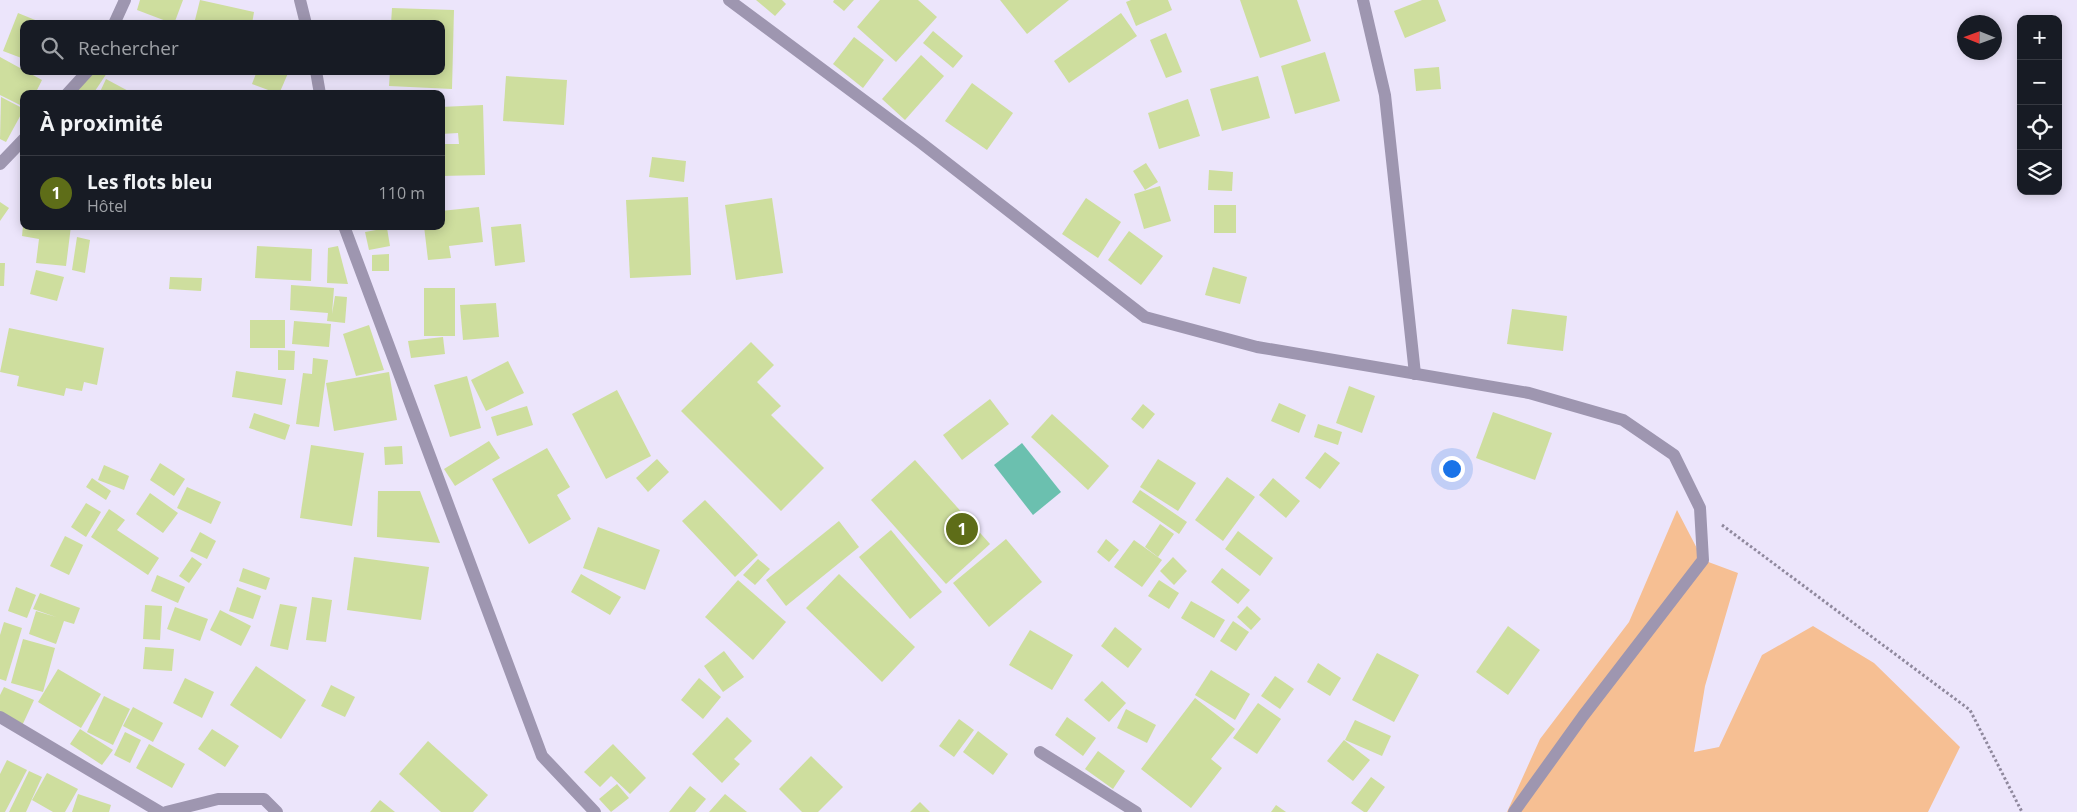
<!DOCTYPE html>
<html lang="fr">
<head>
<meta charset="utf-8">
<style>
	:root { --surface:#171b24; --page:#20242c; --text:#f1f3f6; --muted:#9ea1a6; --line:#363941; --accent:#5e6d18 }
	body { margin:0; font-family:"Open Sans",sans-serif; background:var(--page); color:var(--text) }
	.controls { position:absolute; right:15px; top:15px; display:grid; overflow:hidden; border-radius:10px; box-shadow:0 2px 12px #0003 }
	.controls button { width:45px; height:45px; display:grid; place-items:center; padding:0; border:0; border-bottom:1px solid var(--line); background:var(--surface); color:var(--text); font:25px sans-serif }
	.compass { position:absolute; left:1957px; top:15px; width:45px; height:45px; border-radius:50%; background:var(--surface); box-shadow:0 2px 12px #0003; rotate:271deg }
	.you { position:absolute; left:1451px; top:468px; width:18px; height:18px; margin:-12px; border:4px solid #fff; border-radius:50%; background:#1a73e8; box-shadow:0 0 0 8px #1a73e833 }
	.badge { display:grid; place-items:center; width:32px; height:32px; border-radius:50%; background:var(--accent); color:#fff; font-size:16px; font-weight:700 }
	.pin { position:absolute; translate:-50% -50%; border:2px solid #fff; box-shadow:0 1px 5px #0006 }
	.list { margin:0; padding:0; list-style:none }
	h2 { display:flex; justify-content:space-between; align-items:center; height:65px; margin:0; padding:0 20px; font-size:21px }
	h2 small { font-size:16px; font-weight:400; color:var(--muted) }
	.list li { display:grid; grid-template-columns:32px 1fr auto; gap:15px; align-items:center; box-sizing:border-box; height:75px; padding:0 20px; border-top:1px solid var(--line) }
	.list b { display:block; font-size:19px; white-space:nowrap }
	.list p { margin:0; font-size:16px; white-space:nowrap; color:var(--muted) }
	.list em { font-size:16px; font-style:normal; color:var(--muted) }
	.icon { flex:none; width:28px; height:28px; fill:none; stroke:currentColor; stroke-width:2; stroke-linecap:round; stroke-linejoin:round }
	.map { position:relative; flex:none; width:2077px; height:812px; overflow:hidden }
	.search { position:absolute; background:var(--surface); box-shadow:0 2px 12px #0003; left:20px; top:20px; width:425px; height:55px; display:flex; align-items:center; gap:12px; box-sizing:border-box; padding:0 18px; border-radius:10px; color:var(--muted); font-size:19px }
	.panel { position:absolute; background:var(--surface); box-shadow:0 2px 12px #0003; left:20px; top:90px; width:425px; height:140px; border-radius:10px }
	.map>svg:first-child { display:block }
	.green { fill:#f6bf93 }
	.water { fill:#6bc0af }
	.building { fill:#cede9e }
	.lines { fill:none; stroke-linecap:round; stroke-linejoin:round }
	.path { stroke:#8f889d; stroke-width:3; stroke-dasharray:2.5 2.5; stroke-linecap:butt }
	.minor { stroke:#9e96b0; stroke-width:12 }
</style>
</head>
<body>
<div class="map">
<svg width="2077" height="812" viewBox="0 0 2077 812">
	<rect width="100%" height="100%" fill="#ece5fb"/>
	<!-- green -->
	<polygon class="green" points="1677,510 1703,560 1738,573 1705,686 1694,752 1719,747 1762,655 1813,626 1874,663 1960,747 1928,812 1507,812 1540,739 1629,622"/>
	<!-- water -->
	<polygon class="water" points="1022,443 1061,492 1033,515 994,465"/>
	<!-- building -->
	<g class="building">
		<polygon points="140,0 183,0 174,24 137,10"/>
		<polygon points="200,0 254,12 252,24 194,24"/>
		<polygon points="756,0 782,0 786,4 775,16"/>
		<polygon points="834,0 854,0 844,11 833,2"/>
		<polygon points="880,0 918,0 937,17 896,62 857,27"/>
		<polygon points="1000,0 1069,0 1027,34"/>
		<polygon points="1131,0 1168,0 1172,10 1136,26 1126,2"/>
		<polygon points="1240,0 1297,0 1311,41 1260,58"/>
		<polygon points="1422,0 1438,0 1446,21 1405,38 1394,11"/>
		<polygon points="392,8 454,10 452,89 389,86 390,71 441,71 441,24 391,24"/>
		<polygon points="18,13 45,24 24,24 24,59 3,51"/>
		<polygon points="1121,13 1137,36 1069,83 1054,61"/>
		<polygon points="933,31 963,56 953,68 923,43"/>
		<polygon points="1166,33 1182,72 1166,78 1150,40"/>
		<polygon points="854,37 884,60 863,88 833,64"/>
		<polygon points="1325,52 1340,101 1295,114 1281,66"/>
		<polygon points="921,55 944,76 905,120 882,99"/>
		<polygon points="0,57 42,80 35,94 24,94 24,107 0,95"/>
		<polygon points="1439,67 1441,89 1416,91 1414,69"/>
		<polygon points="90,71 107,73 93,94 75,94"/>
		<polygon points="257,71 289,71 279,94 252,84"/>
		<polygon points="506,76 567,80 564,125 503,121"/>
		<polygon points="1258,76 1270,118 1222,131 1210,89"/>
		<polygon points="106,79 134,94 99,94"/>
		<polygon points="972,83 1013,113 987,150 945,121"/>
		<polygon points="1,97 24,109 6,142 0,139"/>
		<polygon points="1188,99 1200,136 1159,149 1148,113"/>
		<polygon points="483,105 485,175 441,176 441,144 459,144 458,133 441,134 441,107"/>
		<polygon points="652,157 686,161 684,182 649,177"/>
		<polygon points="1146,163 1158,182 1145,190 1133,171"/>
		<polygon points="1209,170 1233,172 1232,191 1208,190"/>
		<polygon points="1160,186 1171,221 1144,229 1134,194"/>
		<polygon points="688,197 691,275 630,278 626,200"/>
		<polygon points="772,198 783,273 736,280 725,205"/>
		<polygon points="1086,198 1121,222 1098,258 1062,234"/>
		<polygon points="0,202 9,208 0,221"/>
		<rect x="1214" y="205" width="22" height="28"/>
		<polygon points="479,207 483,242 449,246 451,258 428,260 424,226 441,226 441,211"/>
		<polygon points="521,224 525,262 495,266 491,227"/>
		<polygon points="23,226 71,226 66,266 36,263 39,239 22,236"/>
		<polygon points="387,228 390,246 369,250 365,232"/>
		<polygon points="1129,231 1163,256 1141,285 1108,260"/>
		<polygon points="77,237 90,240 85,273 72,270"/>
		<polygon points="257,246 312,249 311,281 255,278"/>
		<polygon points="338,246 348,284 327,283 328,248"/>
		<polygon points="389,254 389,271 372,271 372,255"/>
		<polygon points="0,263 5,263 4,286 0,286"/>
		<polygon points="1213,267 1247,277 1240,304 1205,295"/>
		<polygon points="36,270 64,277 57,301 30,294"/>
		<polygon points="170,277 202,278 201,291 169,289"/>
		<polygon points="291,285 334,288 332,314 335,296 347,297 345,323 327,321 328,313 290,310"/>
		<rect x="424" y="288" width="31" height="48"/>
		<polygon points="496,303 499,337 463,340 460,305"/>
		<polygon points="1512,309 1567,316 1563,351 1507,344"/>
		<rect x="250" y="320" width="35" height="28"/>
		<polygon points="294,321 331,324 329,347 292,344"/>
		<polygon points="369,325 384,370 356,376 343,334"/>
		<polygon points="9,328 104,348 97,385 84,382 82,391 66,388 64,396 17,386 19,376 0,372"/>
		<polygon points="443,337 445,354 411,358 408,341"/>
		<polygon points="751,342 774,365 757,382 781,406 771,415 824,468 781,511 681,411"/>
		<polygon points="278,350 295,351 294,370 278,370"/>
		<polygon points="313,358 328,360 319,427 296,424 303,373 312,374"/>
		<polygon points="508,361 524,393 486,411 471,380"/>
		<polygon points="236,371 286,379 282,405 232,397"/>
		<polygon points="389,372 397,420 334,431 326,383"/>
		<polygon points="467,376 481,428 450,437 434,385"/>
		<polygon points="1349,386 1375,396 1362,433 1336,423"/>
		<polygon points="617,390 651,456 606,479 572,414"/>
		<polygon points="990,399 1009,424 962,460 943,435"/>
		<polygon points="1279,403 1306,415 1299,433 1271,421"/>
		<polygon points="1143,404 1155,414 1143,429 1131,419"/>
		<polygon points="527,406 533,425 497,436 491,417"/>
		<polygon points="1493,412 1552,433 1535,480 1476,458"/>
		<polygon points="254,413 290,425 285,440 249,428"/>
		<polygon points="1052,414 1109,466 1088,490 1031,437"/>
		<polygon points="1318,424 1342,432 1338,445 1314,437"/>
		<polygon points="489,441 500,458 455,486 444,469"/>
		<polygon points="311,445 364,453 352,526 300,518"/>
		<polygon points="402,446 403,464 385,465 384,447"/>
		<polygon points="547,448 570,487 557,495 571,519 529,544 492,479"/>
		<polygon points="1325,452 1340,463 1320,489 1305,478"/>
		<polygon points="657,459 669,472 648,492 636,478"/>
		<polygon points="1158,459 1196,483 1178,511 1140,487"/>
		<polygon points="915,460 990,544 946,584 871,500"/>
		<polygon points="160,463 185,479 174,496 150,480"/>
		<polygon points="104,465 129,476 124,490 98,480"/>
		<polygon points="1227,477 1255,497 1223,541 1195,520"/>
		<polygon points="92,478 111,491 106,500 86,487"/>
		<polygon points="1273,478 1300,501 1286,518 1259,495"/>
		<polygon points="187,487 221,502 211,524 177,508"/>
		<polygon points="1140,490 1187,522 1179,534 1132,502"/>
		<polygon points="378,491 420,491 440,543 377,537"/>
		<polygon points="150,493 178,513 163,533 136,514"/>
		<polygon points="705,500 758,555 735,577 682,521"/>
		<polygon points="86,503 101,512 86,537 71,527"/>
		<polygon points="109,509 125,520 117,530 159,558 148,575 91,537"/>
		<polygon points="839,521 859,547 786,606 766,580"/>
		<polygon points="1160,524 1174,534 1158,557 1145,547"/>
		<polygon points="598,527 660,550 645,590 583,568"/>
		<polygon points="891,530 942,592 910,619 859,557"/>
		<polygon points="1238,531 1273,558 1260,576 1225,549"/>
		<polygon points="200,532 216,541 207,559 190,551"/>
		<polygon points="65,536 83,545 69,575 50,566"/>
		<polygon points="1006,539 1042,582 989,627 953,583"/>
		<polygon points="1106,539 1119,550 1109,562 1097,552"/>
		<polygon points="1134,540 1162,560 1142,587 1114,567"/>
		<polygon points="192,557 202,564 189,583 179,576"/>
		<polygon points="354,557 429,567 421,620 347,610"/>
		<polygon points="1173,557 1187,571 1174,585 1160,571"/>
		<polygon points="758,559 770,569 755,585 743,575"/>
		<polygon points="243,568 270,578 266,590 239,581"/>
		<polygon points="1222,568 1250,590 1238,604 1211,582"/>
		<polygon points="581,574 621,597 610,615 571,592"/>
		<polygon points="839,574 915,647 882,682 806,608"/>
		<polygon points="157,575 185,587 178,603 151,591"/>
		<polygon points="738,580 786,622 753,660 705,617"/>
		<polygon points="1159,580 1179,593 1169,609 1148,596"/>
		<polygon points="16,587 36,595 27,618 8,611"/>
		<polygon points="237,587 261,596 253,619 229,611"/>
		<polygon points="40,593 80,608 74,624 64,621 56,644 29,634 36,611 56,617 33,609"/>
		<polygon points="312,597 332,600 326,642 306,640"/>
		<polygon points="1191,601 1225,620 1214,638 1181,618"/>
		<polygon points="280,604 297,607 288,650 270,646"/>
		<polygon points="145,605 162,606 160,640 143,639"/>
		<polygon points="1247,606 1261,619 1251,630 1237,617"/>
		<polygon points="175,607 208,619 200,641 167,629"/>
		<polygon points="220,610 251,626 241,646 210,630"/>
		<polygon points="1233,621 1249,632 1236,651 1220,641"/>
		<polygon points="4,622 22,628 6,681 0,679 0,635"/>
		<polygon points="1508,626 1540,650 1508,695 1476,672"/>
		<polygon points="1115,627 1142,649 1128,668 1101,646"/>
		<polygon points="1030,630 1073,655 1052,690 1009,665"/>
		<polygon points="23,639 55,648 43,692 11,683"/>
		<polygon points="145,647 174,649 172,671 143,669"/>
		<polygon points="724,651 744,677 723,692 704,666"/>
		<polygon points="1377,653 1419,675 1394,722 1352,700"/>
		<polygon points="1318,663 1341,678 1330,696 1307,682"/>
		<polygon points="256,666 306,700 281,739 230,705"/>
		<polygon points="58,669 101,694 81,728 38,702"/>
		<polygon points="1211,670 1250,694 1235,720 1195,695"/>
		<polygon points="1275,676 1294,689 1280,709 1261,696"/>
		<polygon points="185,678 214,692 202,718 173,703"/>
		<polygon points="699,678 721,697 703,719 681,700"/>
		<polygon points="1102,681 1126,703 1109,722 1084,700"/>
		<polygon points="331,685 355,697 345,717 321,706"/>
		<polygon points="4,687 34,700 20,730 0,721 0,695"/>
		<polygon points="104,696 130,709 113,745 87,732"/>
		<polygon points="1195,698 1235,729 1211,759 1222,768 1191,808 1141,769"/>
		<polygon points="1258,703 1281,719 1257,754 1233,738"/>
		<polygon points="133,707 163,723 153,742 123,726"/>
		<polygon points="1126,709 1156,725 1147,743 1117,728"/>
		<polygon points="727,717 752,741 734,759 740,764 722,783 692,754"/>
		<polygon points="1067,717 1096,738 1083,756 1055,735"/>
		<polygon points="959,719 974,730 954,757 939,746"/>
		<polygon points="1355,720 1391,736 1382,756 1345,740"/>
		<polygon points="80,729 113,750 102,765 70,744"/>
		<polygon points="212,729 239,746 225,767 198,749"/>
		<polygon points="978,731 1008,754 993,775 963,752"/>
		<polygon points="125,732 141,740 130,763 114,755"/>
		<polygon points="1344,740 1370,760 1353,781 1327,761"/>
		<polygon points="428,741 488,795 473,812 441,812 399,774"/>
		<polygon points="149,744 185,764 172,788 136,768"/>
		<polygon points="613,744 646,778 630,794 611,776 600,787 584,772"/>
		<polygon points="1098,751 1125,771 1113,789 1085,769"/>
		<polygon points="811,756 843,787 818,812 802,812 779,789"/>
		<polygon points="7,760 27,770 5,812 0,812 0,774"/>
		<polygon points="29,771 42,777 26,812 9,812"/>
		<polygon points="47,773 78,789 65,812 53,812 32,800"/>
		<polygon points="1371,777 1385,787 1367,812 1364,812 1351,803"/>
		<polygon points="617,784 629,798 611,812 599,799"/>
		<polygon points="690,786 706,799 695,812 669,812"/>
		<polygon points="78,794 111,805 109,812 72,812"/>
		<polygon points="725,794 747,812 709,812"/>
		<polygon points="380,800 395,812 370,812"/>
		<polygon points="920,802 930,812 910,812"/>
		<polygon points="1276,805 1286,812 1271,812"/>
	</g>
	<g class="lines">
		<!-- path -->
		<polyline class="path" points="1722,525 1970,710 2022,812"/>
		<!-- minor -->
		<g class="minor">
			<polyline points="300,0 306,24"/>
			<polyline points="729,0 920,142 1145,317 1257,347 1529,393 1623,420 1674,455 1700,508 1703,560 1583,716 1514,812"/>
			<polyline points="1363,0 1385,95 1415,374"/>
			<polyline points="114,24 125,0"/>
			<polyline points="316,71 320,94"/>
			<polyline points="67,94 88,71"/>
			<polyline points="0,164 24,139"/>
			<polyline points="344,226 542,756 595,812"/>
			<polyline points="0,717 160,812"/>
			<polyline points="1040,752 1136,812"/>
			<polyline points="166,812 218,799 264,799 277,812"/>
		</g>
	</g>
</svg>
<div class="controls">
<button>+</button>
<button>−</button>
<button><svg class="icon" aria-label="locate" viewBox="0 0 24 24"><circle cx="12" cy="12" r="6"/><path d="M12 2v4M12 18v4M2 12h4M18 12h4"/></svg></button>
<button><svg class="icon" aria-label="layers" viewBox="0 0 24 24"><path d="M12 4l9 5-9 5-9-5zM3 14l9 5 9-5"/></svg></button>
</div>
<svg class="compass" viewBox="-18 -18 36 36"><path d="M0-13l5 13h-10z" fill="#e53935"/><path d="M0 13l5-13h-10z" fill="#9ea1a6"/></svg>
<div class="you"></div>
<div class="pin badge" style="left:962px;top:529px">1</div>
<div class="search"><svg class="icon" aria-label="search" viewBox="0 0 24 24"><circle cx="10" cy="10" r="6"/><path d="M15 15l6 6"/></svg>Rechercher</div>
<section class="panel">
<h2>À proximité<small></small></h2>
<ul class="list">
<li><span class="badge">1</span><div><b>Les flots bleu</b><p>Hôtel</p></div><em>110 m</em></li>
</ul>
</section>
</div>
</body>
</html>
